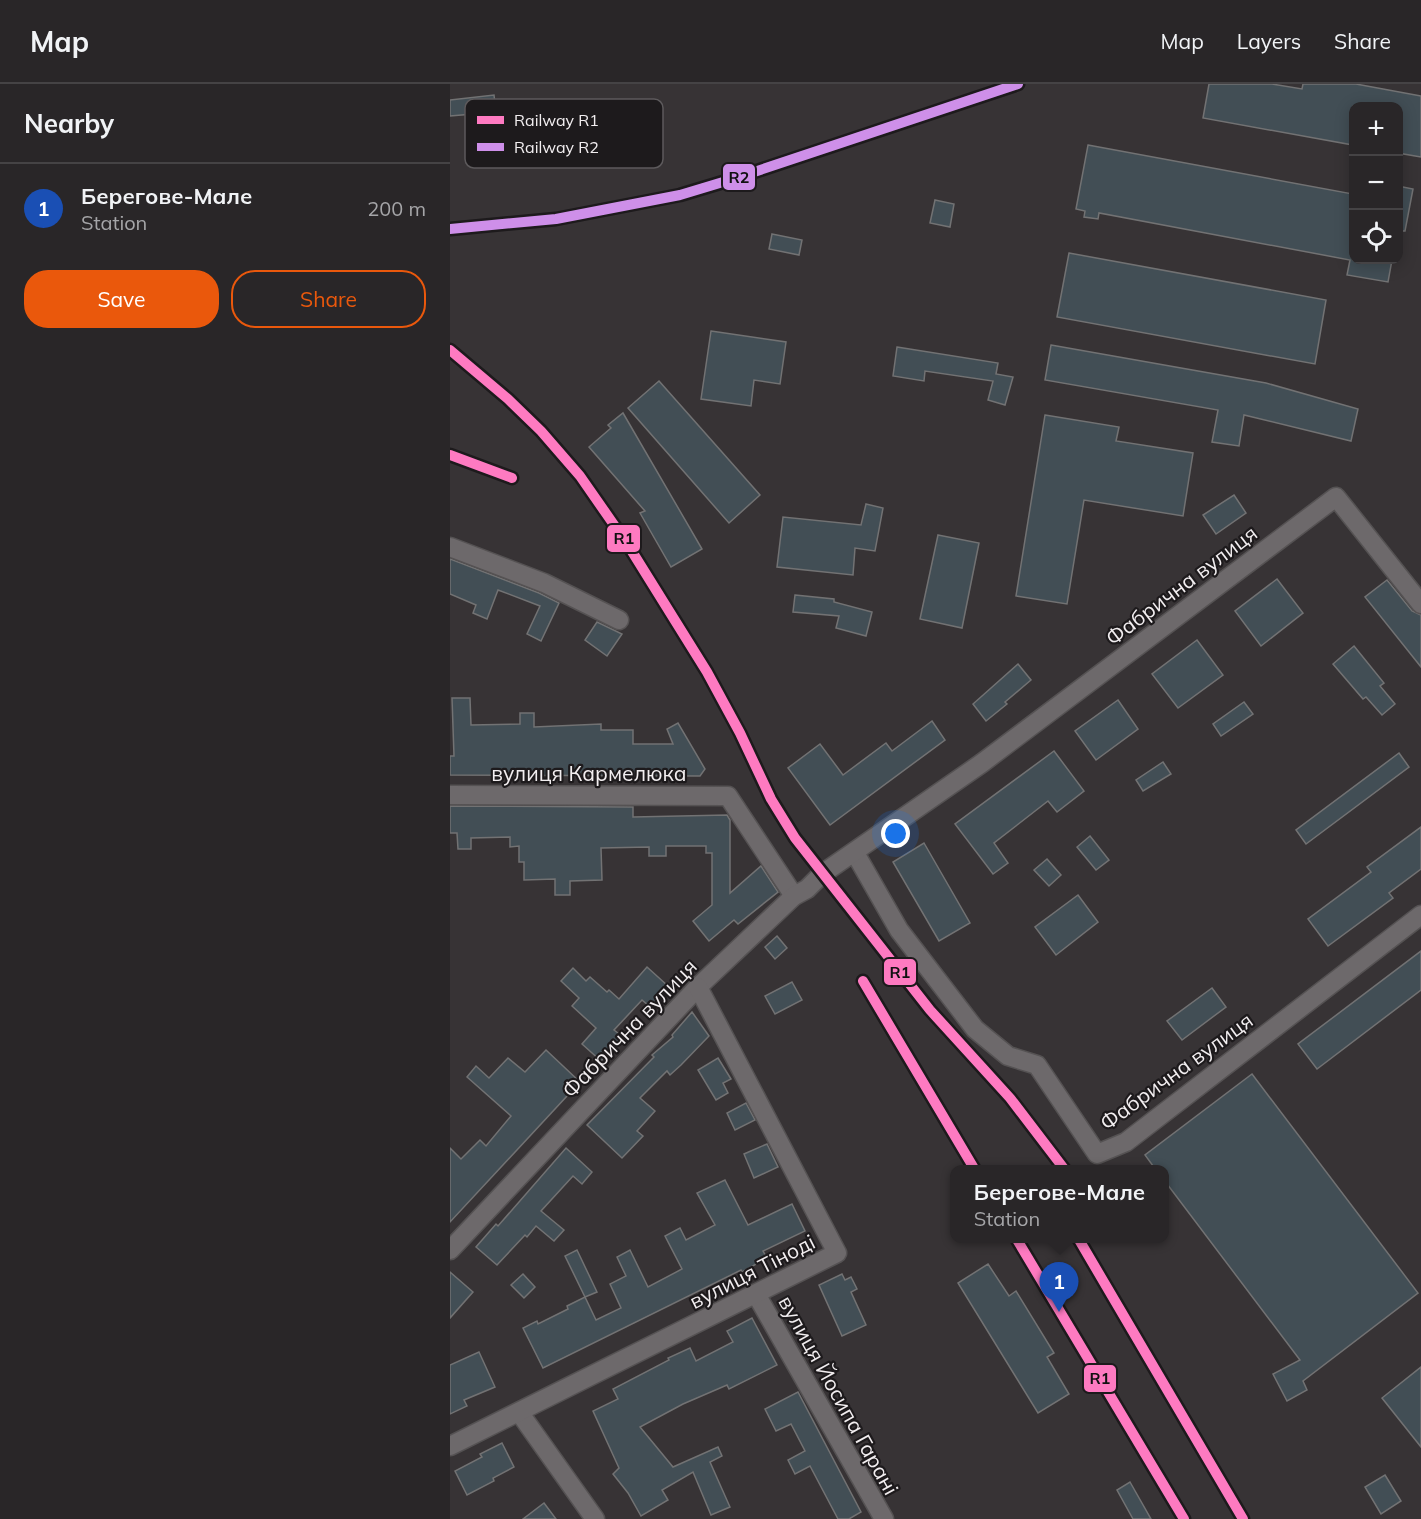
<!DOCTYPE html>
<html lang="en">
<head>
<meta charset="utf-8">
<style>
	:root { --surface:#292628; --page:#353234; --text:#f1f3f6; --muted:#a5a5a8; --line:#454345; --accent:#ea580c }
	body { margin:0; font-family:Mulish,sans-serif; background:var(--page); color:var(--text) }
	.controls { position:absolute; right:18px; top:18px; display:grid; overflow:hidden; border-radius:12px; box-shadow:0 3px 15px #0003 }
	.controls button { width:54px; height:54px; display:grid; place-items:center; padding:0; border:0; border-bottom:2px solid var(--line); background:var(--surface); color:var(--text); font:30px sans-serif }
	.you { position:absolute; left:446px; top:750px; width:21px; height:21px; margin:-15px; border:4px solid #fff; border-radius:50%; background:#1a73e8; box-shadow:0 0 0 9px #1a73e833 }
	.badge { display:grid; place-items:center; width:39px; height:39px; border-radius:50%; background:var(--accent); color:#fff; font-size:20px; font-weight:700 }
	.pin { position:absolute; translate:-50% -50px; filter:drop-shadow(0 2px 3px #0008) }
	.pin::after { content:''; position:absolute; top:32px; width:21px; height:18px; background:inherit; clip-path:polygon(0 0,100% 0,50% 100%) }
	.popup { position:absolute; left:500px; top:1081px; width:219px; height:78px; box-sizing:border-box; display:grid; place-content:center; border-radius:12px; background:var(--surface); filter:drop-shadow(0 2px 4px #0005); font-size:20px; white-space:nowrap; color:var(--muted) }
	.popup b { font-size:22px; color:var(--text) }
	.popup::after { content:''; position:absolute; left:50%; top:100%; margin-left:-12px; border:12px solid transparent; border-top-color:var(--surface) }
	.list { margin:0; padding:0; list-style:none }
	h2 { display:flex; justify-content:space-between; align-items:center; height:78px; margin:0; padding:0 24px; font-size:26px }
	h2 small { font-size:20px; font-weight:400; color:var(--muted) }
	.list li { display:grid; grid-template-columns:39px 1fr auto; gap:18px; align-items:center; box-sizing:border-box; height:90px; padding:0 24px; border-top:2px solid var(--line) }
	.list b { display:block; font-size:22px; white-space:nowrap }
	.list p { margin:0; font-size:20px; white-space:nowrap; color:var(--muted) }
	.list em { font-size:20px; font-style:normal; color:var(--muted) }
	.actions { display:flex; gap:12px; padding:18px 24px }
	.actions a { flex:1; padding:14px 0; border:2px solid var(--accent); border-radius:24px; text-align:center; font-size:21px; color:var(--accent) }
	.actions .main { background:var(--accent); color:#fff }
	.icon { flex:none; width:33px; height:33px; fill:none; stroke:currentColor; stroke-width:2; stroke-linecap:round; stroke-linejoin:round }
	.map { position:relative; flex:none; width:971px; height:1435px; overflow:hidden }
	header { display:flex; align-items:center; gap:36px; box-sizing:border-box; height:84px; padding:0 30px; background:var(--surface); border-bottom:2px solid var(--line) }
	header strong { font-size:28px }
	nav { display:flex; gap:33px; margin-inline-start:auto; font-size:21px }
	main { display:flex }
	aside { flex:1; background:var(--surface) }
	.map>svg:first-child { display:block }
	.building { fill:#424e55; stroke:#727273; stroke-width:1.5 }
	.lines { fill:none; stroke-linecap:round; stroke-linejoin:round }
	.street-casing { stroke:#555253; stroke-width:21 }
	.street { stroke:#6d696b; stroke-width:18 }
	.rail-1-casing { stroke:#1d1a1c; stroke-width:15 }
	.rail-2-casing { stroke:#1d1a1c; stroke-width:15 }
	.rail-1 { stroke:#fe7ac1; stroke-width:10 }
	.rail-2 { stroke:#ce8fe9; stroke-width:10 }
	.labels { text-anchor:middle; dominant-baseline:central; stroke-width:4.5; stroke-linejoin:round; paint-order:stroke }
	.street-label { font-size:21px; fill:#f2eef0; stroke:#1d1a1c }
	.key { fill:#1d1a1c; stroke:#5d5a5c; stroke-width:1.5 }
	.key-label { font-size:16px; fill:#f2eef0 }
	.line-badge { stroke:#1d1a1c; stroke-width:2 }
	.pale-badge-label { font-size:16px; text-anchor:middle; font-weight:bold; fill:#111 }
</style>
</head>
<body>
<header>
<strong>Map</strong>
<nav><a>Map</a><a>Layers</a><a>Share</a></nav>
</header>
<main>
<aside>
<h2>Nearby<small></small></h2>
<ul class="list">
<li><span class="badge" style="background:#1a4fb4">1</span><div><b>Берегове-Мале</b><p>Station</p></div><em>200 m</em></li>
</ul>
<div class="actions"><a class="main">Save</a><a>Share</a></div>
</aside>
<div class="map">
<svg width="971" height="1435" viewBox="0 0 971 1435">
	<rect width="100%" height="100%" fill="#373335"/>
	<!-- building -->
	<g class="building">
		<polygon points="759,0 822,0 852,5 853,0 906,0 971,12 971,73 948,69 948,22 903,22 903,61 753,34"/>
		<polygon points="44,11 46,28 0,32 0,16"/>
		<polygon points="638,61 903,110 903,176 942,176 938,198 897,191 900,176 649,129 648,135 634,133 635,127 626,125"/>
		<polygon points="948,102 963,105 955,147 948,147"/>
		<polygon points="485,116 504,120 500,143 480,139"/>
		<polygon points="322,150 352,156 349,171 319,165"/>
		<polygon points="619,169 876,216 865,280 607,233"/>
		<polygon points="261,247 336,258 330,300 304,296 301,322 251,315"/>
		<polygon points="601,261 816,299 908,325 901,357 794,331 789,362 762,358 768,326 595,296"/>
		<polygon points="447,263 548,279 546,290 563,293 555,321 538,316 543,297 475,287 474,297 443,292"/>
		<polygon points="209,297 310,411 279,439 178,324"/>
		<polygon points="173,329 252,465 221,483 190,429 195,427 139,363 161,344 158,341"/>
		<polygon points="595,331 669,343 666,357 743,369 733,432 634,416 617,520 566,512"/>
		<polygon points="784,411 796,429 766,450 753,431"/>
		<polygon points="416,420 433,424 425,467 405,464 403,491 327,483 333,433 411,441"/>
		<polygon points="488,451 529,459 512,544 470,535"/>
		<polygon points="0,475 89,509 109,519 91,557 77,550 90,522 48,506 37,535 23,529 26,521 0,510"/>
		<polygon points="827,495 853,529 811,562 785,527"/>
		<polygon points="937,496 962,527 971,531 971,583 915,513"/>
		<polygon points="345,511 384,515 384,518 422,528 416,552 386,544 389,532 343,528"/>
		<polygon points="147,538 172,550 157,572 135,556"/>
		<polygon points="747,556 773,591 728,624 702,590"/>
		<polygon points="904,562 934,599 930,602 945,620 932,631 916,613 913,615 883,580"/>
		<polygon points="568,580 581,596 555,618 557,620 536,637 523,620"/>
		<polygon points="2,614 20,614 21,641 70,640 70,629 84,629 84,643 151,640 151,646 183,646 183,660 223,660 217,645 228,639 255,685 250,692 0,691 0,672 4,672"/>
		<polygon points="668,616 688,645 646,676 625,647"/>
		<polygon points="794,618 803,630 771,652 763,640"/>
		<polygon points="482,637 495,656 380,741 338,684 370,660 393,691 436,659 442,667"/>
		<polygon points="604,667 634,707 607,728 598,717 544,759 558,779 543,790 505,740"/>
		<polygon points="949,669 959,683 856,760 846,746"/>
		<polygon points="713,678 721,690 693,707 686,696"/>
		<polygon points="0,722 183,723 183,733 277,731 280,736 280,809 311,782 328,808 288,840 284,836 259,857 243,837 262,821 262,769 256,769 256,762 216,762 216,772 199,772 199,763 151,764 152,796 120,797 120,811 105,811 105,795 74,796 74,778 69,778 69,762 60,763 60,753 21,754 21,765 8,765 7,749 0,749"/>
		<polygon points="971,743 971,785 939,809 943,814 878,862 858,835 921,788 917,783"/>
		<polygon points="640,752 659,776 646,786 627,763"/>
		<polygon points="474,759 520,839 489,857 443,778"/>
		<polygon points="597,775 611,791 599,802 584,786"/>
		<polygon points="628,811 648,838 606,871 585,843"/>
		<polygon points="327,852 337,864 325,875 315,863"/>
		<polygon points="971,867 971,906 867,985 848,960"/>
		<polygon points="197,883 218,902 200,923 192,916 164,946 173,953 151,977 132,960 146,944 122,922 129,914 111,897 123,884 136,897 140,893 157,908 159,906 169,915"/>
		<polygon points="342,898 352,916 325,930 315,912"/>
		<polygon points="762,904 776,923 732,956 717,937"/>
		<polygon points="242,928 259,952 231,981 220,991 217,987 190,1014 205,1027 187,1047 193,1052 172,1074 137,1041 204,973 202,971 223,953 222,951"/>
		<polygon points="96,966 130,998 0,1138 0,1064 11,1075 30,1056 36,1062 61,1032 17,993 26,982 39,994 58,974 75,988"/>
		<polygon points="268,974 281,995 273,999 278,1009 266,1016 248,986"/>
		<polygon points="802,990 968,1209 853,1297 857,1306 837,1317 823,1290 850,1276 714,1096 714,1086 706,1086 695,1071"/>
		<polygon points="296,1019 305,1036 285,1046 277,1029"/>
		<polygon points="317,1060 328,1083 304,1094 294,1070"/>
		<polygon points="116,1064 142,1088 132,1100 123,1092 91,1127 114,1146 104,1157 86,1142 77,1153 75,1151 47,1181 26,1163 46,1140 48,1142"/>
		<polygon points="275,1096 298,1141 342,1120 355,1147 313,1167 317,1174 292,1188 291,1186 93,1284 73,1244 87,1237 88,1240 118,1225 117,1222 135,1213 146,1236 171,1224 160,1200 176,1192 167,1173 180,1166 198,1203 232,1185 215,1152 230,1144 236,1156 265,1141 247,1109"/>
		<polygon points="127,1166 147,1208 135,1213 115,1172"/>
		<polygon points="538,1180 559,1212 566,1207 604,1269 597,1273 619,1310 588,1329 508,1199"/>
		<polygon points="0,1188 23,1208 0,1234"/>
		<polygon points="73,1190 85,1203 74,1214 61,1201"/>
		<polygon points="392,1190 395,1196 401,1193 407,1205 401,1208 416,1241 392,1252 369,1201"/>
		<polygon points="302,1234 327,1281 279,1305 277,1301 233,1320 190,1343 223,1383 268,1363 272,1372 260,1378 280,1423 261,1431 243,1388 212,1406 218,1416 191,1432 178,1409 163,1390 169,1384 143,1327 168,1315 163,1305 219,1276 218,1274 240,1264 246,1277 283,1258 277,1247"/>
		<polygon points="29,1268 45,1303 14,1316 17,1322 0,1330 0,1281"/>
		<polygon points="971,1283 971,1363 932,1314"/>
		<polygon points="348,1308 411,1428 399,1435 388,1435 360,1382 345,1390 338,1376 355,1367 341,1340 326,1347 315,1325"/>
		<polygon points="52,1359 64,1383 43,1394 44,1397 17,1411 5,1387 32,1373 30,1370"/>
		<polygon points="935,1391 951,1417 931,1430 915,1403"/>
		<polygon points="680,1398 701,1435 683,1435 667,1406"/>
		<polygon points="94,1419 106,1435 73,1435"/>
	</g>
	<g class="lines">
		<defs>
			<g id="street">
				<polyline points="0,463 94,499 169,536"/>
				<polyline points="0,711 278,712 344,812"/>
				<polyline points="405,769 449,846 525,945 558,972 587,981 647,1070 676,1058 971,831"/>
				<polyline points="0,1166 248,903 344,812 357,805 372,790 532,679 886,413 971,520"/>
				<polyline points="306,1210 434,1435"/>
				<polyline points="69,1328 145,1435"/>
				<polyline points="0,1362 387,1169 248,903"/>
			</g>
		</defs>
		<!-- street casing -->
		<use href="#street" class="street-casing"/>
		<!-- street -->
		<use href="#street" class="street"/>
		<defs>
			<g id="rail-1">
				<polyline points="0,266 58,315 91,347 130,392 178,461 257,588 290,649 321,715 345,754 480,926 560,1014 615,1086"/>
				<polyline points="0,371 62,394"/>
				<polyline points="413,897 525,1086"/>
				<polyline points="566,1154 734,1435"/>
				<polyline points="628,1154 793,1435"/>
			</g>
			<polyline id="rail-2" points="0,145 106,135 230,111 283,95 568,0"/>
		</defs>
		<!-- rail-1 casing -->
		<use href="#rail-1" class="rail-1-casing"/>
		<!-- rail-2 casing -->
		<use href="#rail-2" class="rail-2-casing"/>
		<!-- rail-1 -->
		<use href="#rail-1" class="rail-1"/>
		<!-- rail-2 -->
		<use href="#rail-2" class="rail-2"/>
	</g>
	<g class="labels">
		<!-- street labels -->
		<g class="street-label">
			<text transform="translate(731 501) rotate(-37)">Фабрична вулиця</text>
			<text x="139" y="689">вулиця Кармелюка</text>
			<text transform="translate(179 944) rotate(-46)">Фабрична вулиця</text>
			<text transform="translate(726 987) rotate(-36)">Фабрична вулиця</text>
			<text transform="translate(302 1187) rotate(-27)">вулиця Тіноді</text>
			<text transform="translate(389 1311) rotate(61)">вулиця Йосипа Гарані</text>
		</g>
	</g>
	<!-- legend -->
	<rect x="15" y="15" width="198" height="69" rx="9" class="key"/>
	<rect x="27" y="32" width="27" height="8" fill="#fe7ac1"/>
	<rect x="27" y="59" width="27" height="8" fill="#ce8fe9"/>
	<g class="key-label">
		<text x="64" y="42">Railway R1</text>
		<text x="64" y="69">Railway R2</text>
	</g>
	<g class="line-badge">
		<rect x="272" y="79" width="34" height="28" rx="6" fill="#ce8fe9"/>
		<rect x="156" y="440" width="35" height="29" rx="6" fill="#fe7ac1"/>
		<rect x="433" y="874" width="34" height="28" rx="6" fill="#fe7ac1"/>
		<rect x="633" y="1280" width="34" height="29" rx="6" fill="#fe7ac1"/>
	</g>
	<g class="pale-badge-label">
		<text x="289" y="99">R2</text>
		<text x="174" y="460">R1</text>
		<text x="450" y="894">R1</text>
		<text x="650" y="1300">R1</text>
	</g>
</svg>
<div class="controls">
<button>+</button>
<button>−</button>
<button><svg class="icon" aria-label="locate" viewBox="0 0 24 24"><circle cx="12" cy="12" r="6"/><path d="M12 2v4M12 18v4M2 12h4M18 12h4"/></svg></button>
</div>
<div class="you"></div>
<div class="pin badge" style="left:609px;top:1228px;background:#1a4fb4">1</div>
<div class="popup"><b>Берегове-Мале</b>Station</div>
</div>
</main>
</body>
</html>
